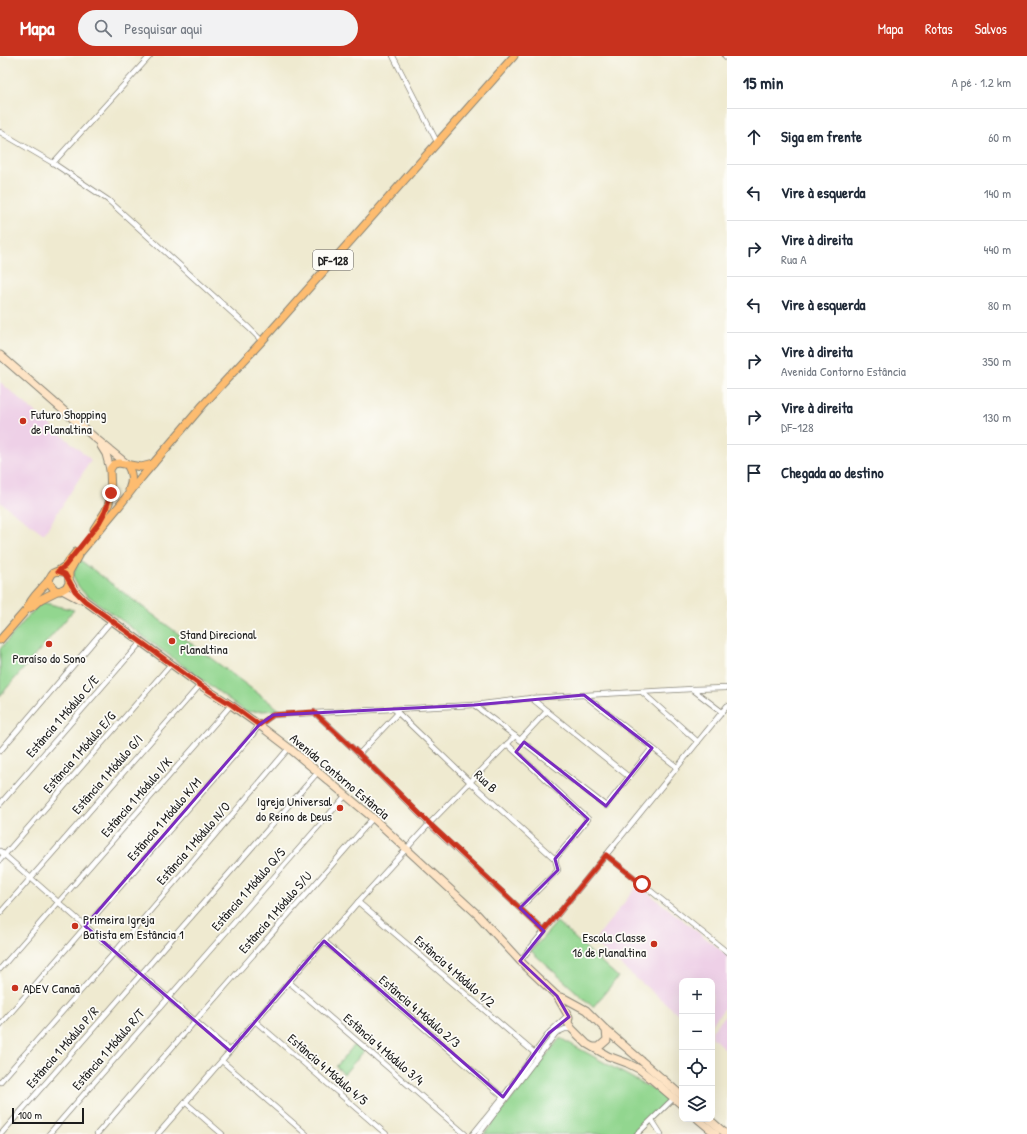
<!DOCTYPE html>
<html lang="pt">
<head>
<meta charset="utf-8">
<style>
	:root { --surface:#fff; --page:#f2f2f3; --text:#1f2937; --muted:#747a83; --line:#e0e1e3; --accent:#c8321e }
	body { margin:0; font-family:"Patrick Hand",sans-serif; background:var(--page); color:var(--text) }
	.controls { position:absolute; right:12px; bottom:12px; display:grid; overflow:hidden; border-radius:8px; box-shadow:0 4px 16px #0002 }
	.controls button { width:36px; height:36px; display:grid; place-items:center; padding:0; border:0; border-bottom:1px solid var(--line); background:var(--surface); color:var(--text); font:20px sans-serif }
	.scale { position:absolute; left:12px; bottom:10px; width:72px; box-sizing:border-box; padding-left:4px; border:2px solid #1c1c1c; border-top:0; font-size:11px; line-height:14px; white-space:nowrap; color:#1c1c1c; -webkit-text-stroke:3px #fdfcf7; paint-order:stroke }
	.stop { position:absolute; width:12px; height:12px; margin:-9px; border:3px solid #c8321e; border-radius:50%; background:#fff }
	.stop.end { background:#c8321e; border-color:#fff; box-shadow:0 1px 4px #0008 }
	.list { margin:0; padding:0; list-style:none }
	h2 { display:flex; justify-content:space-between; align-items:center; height:52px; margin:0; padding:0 16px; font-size:17px }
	h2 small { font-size:13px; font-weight:400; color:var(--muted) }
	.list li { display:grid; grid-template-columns:26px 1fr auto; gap:12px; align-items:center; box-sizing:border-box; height:56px; padding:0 16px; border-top:1px solid var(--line) }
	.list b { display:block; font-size:15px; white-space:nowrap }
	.list p { margin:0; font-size:13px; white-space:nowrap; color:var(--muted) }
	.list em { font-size:13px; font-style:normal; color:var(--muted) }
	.icon { flex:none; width:22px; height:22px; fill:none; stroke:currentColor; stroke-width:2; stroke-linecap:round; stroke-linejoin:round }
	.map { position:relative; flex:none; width:727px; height:1078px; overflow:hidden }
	header { display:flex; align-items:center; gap:24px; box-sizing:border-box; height:56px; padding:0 20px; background:var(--accent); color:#fff }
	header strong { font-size:19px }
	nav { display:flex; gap:22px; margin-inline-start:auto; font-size:14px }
	.search { width:280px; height:36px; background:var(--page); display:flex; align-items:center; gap:10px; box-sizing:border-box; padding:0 14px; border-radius:22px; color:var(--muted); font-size:15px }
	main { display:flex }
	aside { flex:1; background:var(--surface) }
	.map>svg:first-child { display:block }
	.built { fill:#eed0e7 }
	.green { fill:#92d68f; stroke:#577956 }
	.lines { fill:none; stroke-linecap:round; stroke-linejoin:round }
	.street-casing { stroke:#868376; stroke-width:6 }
	.secondary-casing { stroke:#868376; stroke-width:9 }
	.primary-casing { stroke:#868376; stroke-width:9 }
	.street { stroke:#fff; stroke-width:4.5 }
	.secondary { stroke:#fee4c5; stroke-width:7 }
	.primary { stroke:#fdbc6f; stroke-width:7 }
	.route { stroke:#c8321e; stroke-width:5 }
	.marked { fill:none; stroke:#7b2cbf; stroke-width:3; stroke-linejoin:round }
	.poi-dot { fill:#c8321e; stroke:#fdfcf7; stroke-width:1.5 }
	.labels { text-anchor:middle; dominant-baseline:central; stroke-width:3.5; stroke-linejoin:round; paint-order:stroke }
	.shield { fill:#fdfcf7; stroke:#605f5e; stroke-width:1 }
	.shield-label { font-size:12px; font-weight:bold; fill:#1c1c1c }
	.poi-label { font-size:13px; fill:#1c1c1c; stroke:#fdfcf7; text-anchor:start }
	.street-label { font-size:13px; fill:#1c1c1c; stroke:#fdfcf7 }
</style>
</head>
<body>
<header>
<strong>Mapa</strong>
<div class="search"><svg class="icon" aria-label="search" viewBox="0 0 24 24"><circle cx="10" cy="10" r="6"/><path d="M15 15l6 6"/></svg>Pesquisar aqui</div>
<nav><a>Mapa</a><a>Rotas</a><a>Salvos</a></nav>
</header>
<main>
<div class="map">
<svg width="727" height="1078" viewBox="0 0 727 1078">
	<rect width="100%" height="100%" fill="#fdfcf7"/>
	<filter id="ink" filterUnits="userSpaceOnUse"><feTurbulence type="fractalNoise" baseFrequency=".025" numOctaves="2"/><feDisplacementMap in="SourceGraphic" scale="8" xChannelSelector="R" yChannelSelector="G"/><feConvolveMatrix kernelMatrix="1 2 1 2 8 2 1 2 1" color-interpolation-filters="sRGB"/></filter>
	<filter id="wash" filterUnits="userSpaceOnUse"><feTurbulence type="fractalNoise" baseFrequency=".012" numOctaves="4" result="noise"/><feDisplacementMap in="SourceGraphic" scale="16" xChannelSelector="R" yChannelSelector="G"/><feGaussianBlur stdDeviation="0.9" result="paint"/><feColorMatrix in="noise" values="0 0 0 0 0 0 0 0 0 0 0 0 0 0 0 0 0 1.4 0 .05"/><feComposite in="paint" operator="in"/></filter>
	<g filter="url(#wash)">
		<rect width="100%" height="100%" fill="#efead0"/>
		<!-- built -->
		<g class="built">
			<polygon points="0,326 91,404 44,478 0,446"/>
			<polygon points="638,829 727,899 727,949 712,968 712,925 682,925 682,961 593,886"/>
			<polygon points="727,958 727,995 712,981 712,975"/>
		</g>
		<!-- green -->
		<g class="green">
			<path d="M 80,504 L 280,654 L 246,656 L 83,536 C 72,522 70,520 80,504 Z"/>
			<polygon points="41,546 74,554 0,640 0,593"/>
			<polygon points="557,866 618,921 593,951 531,895"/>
			<polygon points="560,982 670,1043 634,1078 484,1078"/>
			<polygon points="355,988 364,995 344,1018 336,1011"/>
		</g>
	</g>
	<g filter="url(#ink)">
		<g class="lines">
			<defs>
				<g id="street">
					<polyline points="393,0 437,86"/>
					<polyline points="725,0 727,2"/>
					<polyline points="0,76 53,107 108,144 249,272 262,285"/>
					<polyline points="53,107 150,0"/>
					<polyline points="692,633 722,656"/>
					<polyline points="642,636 698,686"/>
					<polyline points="584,639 677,711"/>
					<polyline points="531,642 629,721"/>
					<polyline points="474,649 515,680 606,750 652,692"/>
					<polyline points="395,654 470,726 555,803 558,814 520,852"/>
					<polyline points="314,656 359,698 429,768 544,875"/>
					<polyline points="520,684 547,655"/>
					<polyline points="507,688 588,763 555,803"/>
					<polyline points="0,695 112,564"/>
					<polyline points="359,698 398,657"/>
					<polyline points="0,748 141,586"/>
					<polyline points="0,795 115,896 230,995"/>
					<polyline points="606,799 727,896"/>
					<polyline points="0,804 171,608"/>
					<polyline points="358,846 538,1000"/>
					<polyline points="0,857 200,629"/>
					<polyline points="324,885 503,1041"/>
					<polyline points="520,905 727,650"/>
					<polyline points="0,913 231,649"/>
					<polyline points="289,926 465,1078"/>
					<polyline points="255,965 386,1078"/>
					<polyline points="0,969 253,678 259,669 273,659 474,649 531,642 692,633 727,632"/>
					<polyline points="222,1005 306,1078"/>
					<polyline points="0,1026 115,896 289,692"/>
					<polyline points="185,1046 222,1078"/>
					<polyline points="652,1064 661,1078"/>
					<polyline points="1,1078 318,716"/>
					<polyline points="49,1078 346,739"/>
					<polyline points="97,1078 195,965 373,762"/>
					<polyline points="158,1078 230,995 255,965 358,846 429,768 515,680"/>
					<polyline points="473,1078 503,1041 549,977 566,961 569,961"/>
					<polyline points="479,1078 556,977 565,973 572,973"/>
					<polyline points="637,1078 674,1042"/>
				</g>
				<g id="secondary">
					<polyline points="0,299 95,382 127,408"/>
					<polyline points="101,390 106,398 110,413"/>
					<polyline points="69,524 75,535 85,545 200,629 231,649 259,669 289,692 373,762 477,858 520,905 557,940 569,961 568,967 572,973 587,988 608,1000 627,1007 639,1013 648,1020 682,1049"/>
					<polyline points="62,534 79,543"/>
					<polyline points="557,940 564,942 586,954 606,974 682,1040"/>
					<polyline points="593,991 599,991 607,984 606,974"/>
					<polyline points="698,1063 716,1078"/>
					<polyline points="709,1063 726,1078"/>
				</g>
				<g id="primary">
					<path d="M 127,408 C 132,417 133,424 129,434"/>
					<polyline points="94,473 105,456 109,447 111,437 110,413 114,408 119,407 141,411 153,408"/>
					<polyline points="58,515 65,510 76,496"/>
					<polyline points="49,523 50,528 55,534 60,535 67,531 69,527 69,516 79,498 120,449 141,422 203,349 262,285 514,0"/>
					<polyline points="27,553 32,551 41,543 57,535"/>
					<path d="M 0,584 L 27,553 C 31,541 41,534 48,525 C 50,522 51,519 53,517 C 56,515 59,515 63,516"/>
				</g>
			</defs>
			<!-- street casing -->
			<use href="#street" class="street-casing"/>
			<!-- secondary casing -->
			<use href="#secondary" class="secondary-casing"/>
			<!-- primary casing -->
			<use href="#primary" class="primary-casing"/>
			<!-- street -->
			<use href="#street" class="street"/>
			<!-- secondary -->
			<use href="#secondary" class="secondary"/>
			<!-- primary -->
			<use href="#primary" class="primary"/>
		</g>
	</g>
	<g class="lines" filter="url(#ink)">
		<!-- route -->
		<polyline class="route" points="111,437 105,456 99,467 65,510 58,515 65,518 75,535 85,545 200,629 232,649 259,669 273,659 314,656 359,698 430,768 544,875 606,799 642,828"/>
	</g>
	<!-- marked area -->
	<path class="marked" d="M 584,639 L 652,692 L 606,750 L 524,686 L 516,696 L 588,763 L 555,803 L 558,814 L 520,852 L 544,875 L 520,905 L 557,940 L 569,961 L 549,977 L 503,1041 L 324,885 L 230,995 L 85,870 L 259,669 L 273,659 L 474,649 Z"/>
	<!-- markers -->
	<g class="poi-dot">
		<circle cx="23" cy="365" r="4"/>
		<circle cx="172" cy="585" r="4"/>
		<circle cx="49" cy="588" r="4"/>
		<circle cx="340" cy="752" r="4"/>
		<circle cx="75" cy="870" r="4"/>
		<circle cx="654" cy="888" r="4"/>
		<circle cx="15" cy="932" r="4"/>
	</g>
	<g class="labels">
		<!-- shield labels -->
		<rect class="shield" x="313" y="194" width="40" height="20" rx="3"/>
		<g class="shield-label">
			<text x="333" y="204">DF-128</text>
		</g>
		<!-- poi labels -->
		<g class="poi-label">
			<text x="31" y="358">Futuro Shopping<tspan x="31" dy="15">de Planaltina</tspan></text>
			<text x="180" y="578">Stand Direcional<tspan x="180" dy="15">Planaltina</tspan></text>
			<text x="49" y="602" text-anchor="middle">Paraíso do Sono</text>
			<text x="332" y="745" text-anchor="end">Igreja Universal<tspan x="332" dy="15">do Reino de Deus</tspan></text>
			<text x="83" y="863">Primeira Igreja<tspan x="83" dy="15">Batista em Estância 1</tspan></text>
			<text x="646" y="881" text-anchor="end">Escola Classe<tspan x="646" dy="15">16 de Planaltina</tspan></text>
			<text x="23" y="932">ADEV Canaã</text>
		</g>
		<!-- street labels -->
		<g class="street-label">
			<text transform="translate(62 660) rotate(-49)">Estância 1 Módulo C/E</text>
			<text transform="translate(79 696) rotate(-49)">Estância 1 Módulo E/G</text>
			<text transform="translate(107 718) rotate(-49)">Estância 1 Módulo G/I</text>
			<text transform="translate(340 720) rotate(40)">Avenida Contorno Estância</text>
			<text transform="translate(486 725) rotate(43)">Rua B</text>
			<text transform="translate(136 741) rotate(-49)">Estância 1 Módulo I/K</text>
			<text transform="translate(164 763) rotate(-49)">Estância 1 Módulo K/M</text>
			<text transform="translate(193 787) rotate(-49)">Estância 1 Módulo N/O</text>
			<text transform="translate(248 833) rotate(-49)">Estância 1 Módulo Q/S</text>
			<text transform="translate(275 856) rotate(-49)">Estância 1 Módulo S/U</text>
			<text transform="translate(455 915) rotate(41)">Estância 4 Módulo 1/2</text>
			<text transform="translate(420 955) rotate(41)">Estância 4 Módulo 2/3</text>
			<text transform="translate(62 991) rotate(-49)">Estância 1 Módulo P/R</text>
			<text transform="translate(108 993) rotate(-49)">Estância 1 Módulo R/T</text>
			<text transform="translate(384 993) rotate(41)">Estância 4 Módulo 3/4</text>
			<text transform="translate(328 1013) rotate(41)">Estância 4 Módulo 4/5</text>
		</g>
	</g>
</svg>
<div class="controls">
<button>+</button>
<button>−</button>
<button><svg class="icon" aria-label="locate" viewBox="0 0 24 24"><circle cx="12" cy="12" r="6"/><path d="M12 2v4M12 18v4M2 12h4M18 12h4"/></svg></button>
<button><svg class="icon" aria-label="layers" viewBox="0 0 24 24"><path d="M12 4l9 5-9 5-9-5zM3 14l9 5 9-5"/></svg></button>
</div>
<div class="scale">100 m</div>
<div class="stop" style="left:642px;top:828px"></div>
<div class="stop end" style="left:111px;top:437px"></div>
</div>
<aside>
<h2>15 min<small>A pé · 1.2 km</small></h2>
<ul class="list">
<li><svg class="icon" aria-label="ahead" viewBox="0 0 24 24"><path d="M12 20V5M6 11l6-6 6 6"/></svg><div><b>Siga em frente</b></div><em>60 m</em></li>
<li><svg class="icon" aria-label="left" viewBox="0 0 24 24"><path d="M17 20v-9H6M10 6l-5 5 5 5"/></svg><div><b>Vire à esquerda</b></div><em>140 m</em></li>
<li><svg class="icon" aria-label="right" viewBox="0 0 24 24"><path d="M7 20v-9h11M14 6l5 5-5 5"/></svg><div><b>Vire à direita</b><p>Rua A</p></div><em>440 m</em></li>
<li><svg class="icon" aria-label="left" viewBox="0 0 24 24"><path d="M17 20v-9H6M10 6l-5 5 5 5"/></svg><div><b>Vire à esquerda</b></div><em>80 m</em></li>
<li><svg class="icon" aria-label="right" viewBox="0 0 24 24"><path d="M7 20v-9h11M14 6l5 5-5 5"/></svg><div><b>Vire à direita</b><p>Avenida Contorno Estância</p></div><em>350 m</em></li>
<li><svg class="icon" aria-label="right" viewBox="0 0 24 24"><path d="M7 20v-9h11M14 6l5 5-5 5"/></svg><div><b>Vire à direita</b><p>DF-128</p></div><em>130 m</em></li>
<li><svg class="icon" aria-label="arrive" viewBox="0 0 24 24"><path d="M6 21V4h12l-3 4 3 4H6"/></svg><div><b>Chegada ao destino</b></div></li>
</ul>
</aside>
</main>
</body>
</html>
